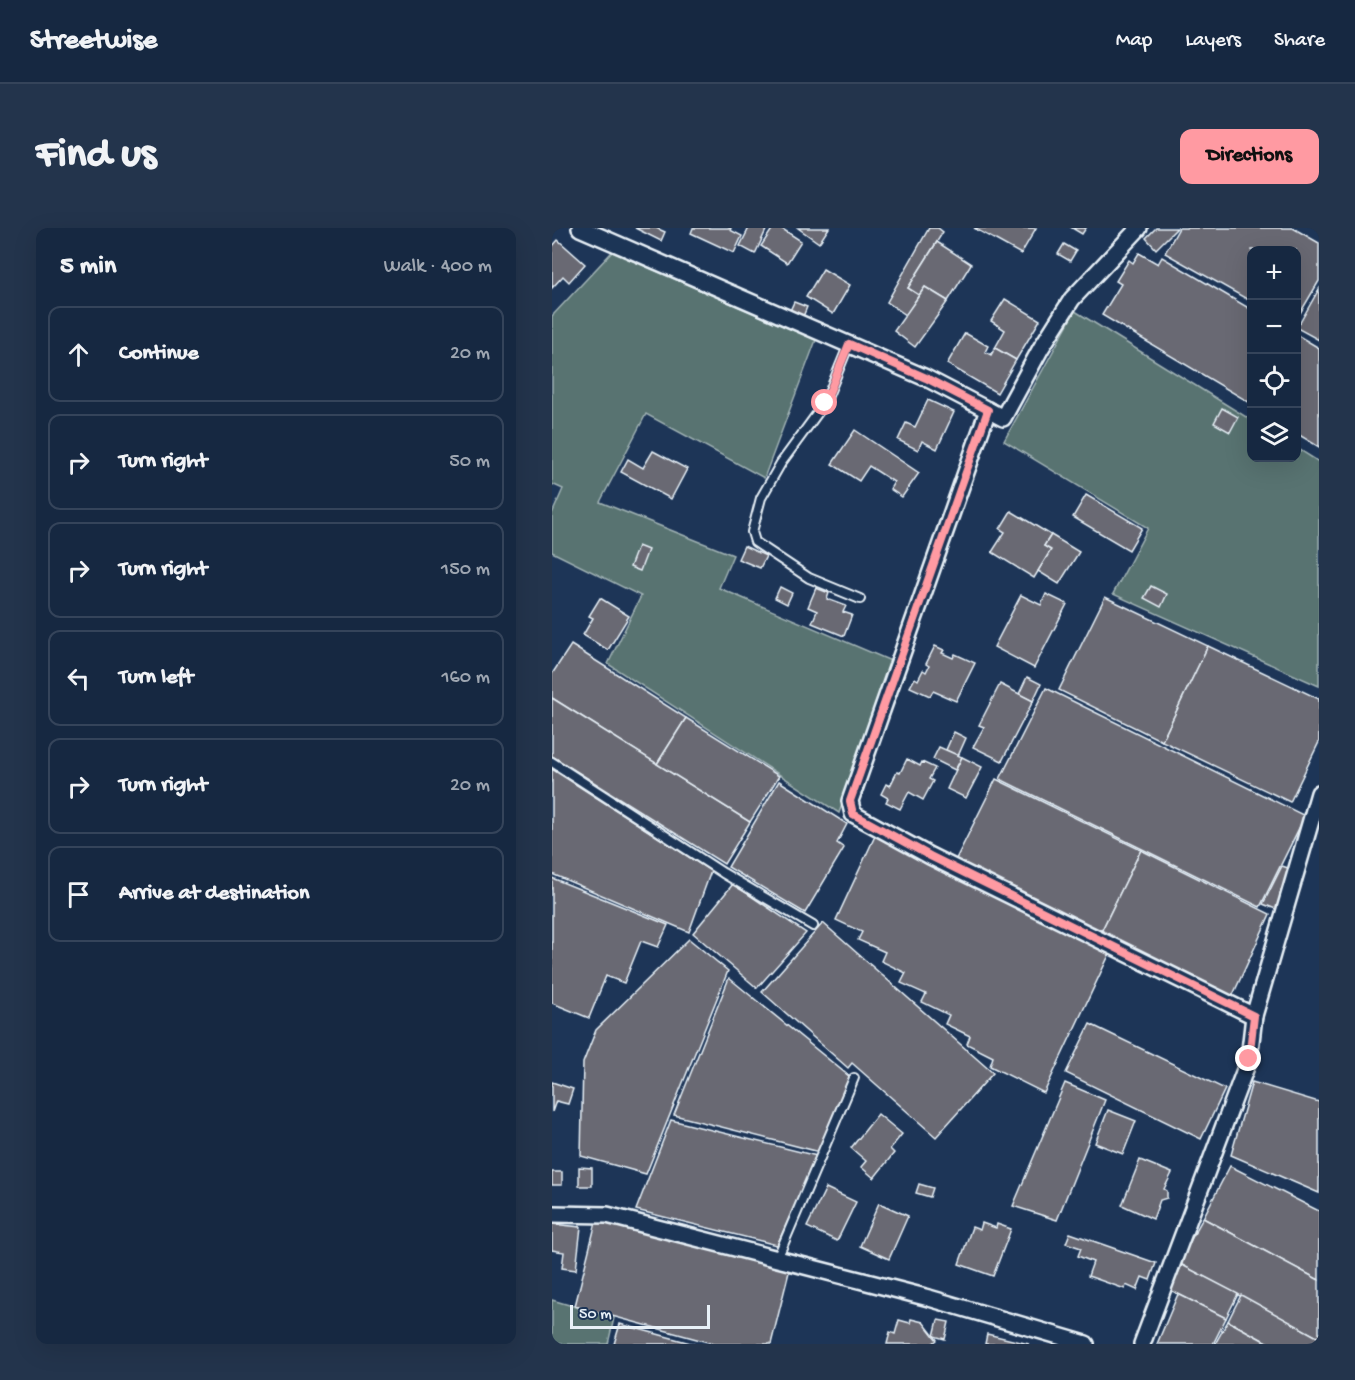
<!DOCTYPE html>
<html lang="en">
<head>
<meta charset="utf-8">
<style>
	:root { --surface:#162841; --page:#23344c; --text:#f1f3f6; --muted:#9ea6b1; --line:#35445a; --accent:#ff9aa2 }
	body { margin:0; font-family:"Gochi Hand",sans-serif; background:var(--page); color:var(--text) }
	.controls { position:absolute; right:18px; top:18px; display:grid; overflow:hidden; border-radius:12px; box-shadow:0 6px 24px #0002 }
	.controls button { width:54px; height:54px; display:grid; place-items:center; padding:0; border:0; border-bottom:2px solid var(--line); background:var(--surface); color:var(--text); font:30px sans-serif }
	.scale { position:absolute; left:18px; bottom:15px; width:140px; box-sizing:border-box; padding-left:6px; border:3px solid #e8f1f8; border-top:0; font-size:16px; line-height:21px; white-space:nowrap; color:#e8f1f8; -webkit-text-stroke:4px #1d3557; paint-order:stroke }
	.stop { position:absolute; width:18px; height:18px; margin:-14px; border:4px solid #ff9aa2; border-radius:50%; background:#fff }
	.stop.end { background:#ff9aa2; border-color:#fff; box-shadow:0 2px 6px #0008 }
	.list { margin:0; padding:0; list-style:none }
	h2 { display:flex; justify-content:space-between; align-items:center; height:78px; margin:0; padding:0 24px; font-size:26px }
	h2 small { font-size:20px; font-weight:400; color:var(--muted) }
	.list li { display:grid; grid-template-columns:39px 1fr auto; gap:18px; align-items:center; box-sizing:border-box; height:96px; margin:0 12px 12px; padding:0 12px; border:2px solid var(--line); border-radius:12px }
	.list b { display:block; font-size:22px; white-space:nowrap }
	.list em { font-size:20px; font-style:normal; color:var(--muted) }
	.icon { flex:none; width:33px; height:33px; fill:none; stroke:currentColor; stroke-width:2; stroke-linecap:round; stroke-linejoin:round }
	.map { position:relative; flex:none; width:767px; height:1116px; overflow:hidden; border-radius:12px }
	header { display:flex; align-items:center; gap:36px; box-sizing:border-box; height:84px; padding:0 30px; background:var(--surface); border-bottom:2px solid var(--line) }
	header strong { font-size:28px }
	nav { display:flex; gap:33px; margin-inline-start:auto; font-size:21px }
	.intro { display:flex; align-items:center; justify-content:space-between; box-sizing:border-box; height:144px; padding:0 36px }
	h1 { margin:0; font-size:42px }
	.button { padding:15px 27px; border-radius:12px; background:var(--accent); color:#111; font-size:21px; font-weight:700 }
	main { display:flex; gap:36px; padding:0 36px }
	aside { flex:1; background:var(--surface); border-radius:12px; box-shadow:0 6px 24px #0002 }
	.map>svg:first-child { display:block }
	.green { fill:#587371; stroke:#a0b2b4; stroke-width:1.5 }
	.building { fill:#696973; stroke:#e8f1f8; stroke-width:1.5 }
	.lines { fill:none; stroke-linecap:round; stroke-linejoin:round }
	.lane-casing { stroke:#e8f1f8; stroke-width:12 }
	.street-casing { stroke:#e8f1f8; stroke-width:20 }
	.lane { stroke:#1d3557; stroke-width:8 }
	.street { stroke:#1d3557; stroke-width:15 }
	.route { stroke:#ff9aa2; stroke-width:8 }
</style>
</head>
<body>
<header>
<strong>Streetwise</strong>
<nav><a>Map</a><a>Layers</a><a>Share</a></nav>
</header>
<div class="intro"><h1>Find us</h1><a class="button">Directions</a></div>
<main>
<aside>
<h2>5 min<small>Walk · 400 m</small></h2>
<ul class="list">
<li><svg class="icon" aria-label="ahead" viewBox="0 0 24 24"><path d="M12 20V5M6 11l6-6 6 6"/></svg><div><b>Continue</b></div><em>20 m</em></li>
<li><svg class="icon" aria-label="right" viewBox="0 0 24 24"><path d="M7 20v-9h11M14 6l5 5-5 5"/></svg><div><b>Turn right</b></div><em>50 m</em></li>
<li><svg class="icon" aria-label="right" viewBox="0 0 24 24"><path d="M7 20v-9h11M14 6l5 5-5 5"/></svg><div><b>Turn right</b></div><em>150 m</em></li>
<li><svg class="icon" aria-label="left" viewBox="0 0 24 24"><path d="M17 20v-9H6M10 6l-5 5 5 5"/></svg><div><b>Turn left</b></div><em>160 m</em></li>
<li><svg class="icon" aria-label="right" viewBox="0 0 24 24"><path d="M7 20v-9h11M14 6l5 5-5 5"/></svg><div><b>Turn right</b></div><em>20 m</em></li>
<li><svg class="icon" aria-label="arrive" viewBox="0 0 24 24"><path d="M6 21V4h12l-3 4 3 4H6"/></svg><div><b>Arrive at destination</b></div></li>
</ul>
</aside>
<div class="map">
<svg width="767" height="1116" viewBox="0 0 767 1116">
	<rect width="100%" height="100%" fill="#1d3557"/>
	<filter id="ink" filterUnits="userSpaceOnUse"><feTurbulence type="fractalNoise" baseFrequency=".0167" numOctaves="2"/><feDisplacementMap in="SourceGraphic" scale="12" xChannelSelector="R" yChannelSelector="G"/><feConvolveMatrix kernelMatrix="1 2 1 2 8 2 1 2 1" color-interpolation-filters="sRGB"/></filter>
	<g filter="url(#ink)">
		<!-- green -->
		<g class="green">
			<polygon points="60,24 264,112 212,250 94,186 48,274 181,327 167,360 339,433 287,585 56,436 89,368 0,324 0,286 11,261 0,256 0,88"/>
			<polygon points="523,83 699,192 700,230 744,230 745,220 767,234 767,458 561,366 596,300 452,213"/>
			<polygon points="0,1072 62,1090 56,1116 0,1116"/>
		</g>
		<!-- building -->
		<g class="building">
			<polygon points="83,0 104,0 113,4 109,13"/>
			<polygon points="141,0 179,0 178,2 190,8 182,25 139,5"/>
			<polygon points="197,0 215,0 203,26 188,18"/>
			<polygon points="221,0 229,0 249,13 235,35 209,18"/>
			<polygon points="246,0 277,0 267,15"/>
			<polygon points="377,0 386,0 391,4 356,60 367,67 354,87 335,74"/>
			<polygon points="422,0 484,0 469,26"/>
			<polygon points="520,0 534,0 530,6"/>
			<polygon points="604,0 625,0 604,21 594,10"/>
			<polygon points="627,0 741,0 767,15 767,53 744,92 744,22 700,22 700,74 613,25"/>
			<polygon points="6,12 33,36 17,54 11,48 0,60 0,19"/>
			<polygon points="385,14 419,36 396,73 373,59 367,67 356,60"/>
			<polygon points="512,16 524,23 518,33 506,26"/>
			<polygon points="587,25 606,36 610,29 700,82 700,176 550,87 569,56 564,53 577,32 581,35"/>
			<polygon points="271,41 298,57 281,86 254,69"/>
			<polygon points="373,59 396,73 363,119 342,103"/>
			<polygon points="767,61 767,112 745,100"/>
			<polygon points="453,71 488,92 464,132 443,120 453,102 439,93"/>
			<polygon points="242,74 255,79 250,91 237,85"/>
			<polygon points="413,105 436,118 433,124 439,127 443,120 464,132 445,165 395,136"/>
			<polygon points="745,107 767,120 767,219 744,205"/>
			<polygon points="376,172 402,184 385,221 370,213 366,222 346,212 354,195 363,199"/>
			<polygon points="670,180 686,189 678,204 662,195"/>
			<polygon points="303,202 367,245 350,269 338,261 342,254 317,238 307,253 280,236"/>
			<polygon points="101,223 135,241 119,271 69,244 76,231 91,240"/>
			<polygon points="534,267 590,300 577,322 521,289"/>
			<polygon points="459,283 499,307 492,318 499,322 482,350 440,324 453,304 448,301"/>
			<polygon points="499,307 527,324 507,356 486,343 499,322 492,318"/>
			<polygon points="86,318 96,322 88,343 78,339"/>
			<polygon points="192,318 214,328 208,340 186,331"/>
			<polygon points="599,358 615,366 609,379 592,370"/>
			<polygon points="228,359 240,365 235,376 223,370"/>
			<polygon points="264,360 277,365 275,371 294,378 291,384 300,387 292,408 260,395 265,383 256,379"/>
			<polygon points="494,366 515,376 482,440 442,419 469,367 489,377"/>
			<polygon points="553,369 656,418 610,513 507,462"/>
			<polygon points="48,370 77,388 56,422 31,407 41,390 37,388"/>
			<polygon points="19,417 134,490 105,536 0,470 0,446"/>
			<polygon points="383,418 392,422 390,425 401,430 403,426 423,435 404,473 381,463 378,468 358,459 363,450 366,452 371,442 374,444 377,438 374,436"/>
			<polygon points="656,418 767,471 767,514 738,574 610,513"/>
			<polygon points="475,449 489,456 481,473 467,466"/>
			<polygon points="448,456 481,473 450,533 421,519 432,499 427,497"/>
			<polygon points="494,460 753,588 708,679 448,551"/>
			<polygon points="0,470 198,594 172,636 0,528"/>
			<polygon points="134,490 227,548 198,594 105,536"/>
			<polygon points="402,504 414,510 406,528 394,522"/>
			<polygon points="387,519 410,529 403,542 381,531"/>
			<polygon points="410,529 430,539 414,570 395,561"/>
			<polygon points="355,531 368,538 370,534 383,540 377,551 381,553 371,572 357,564 348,581 334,574 336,570 329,566 334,556 338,558 345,544 348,545"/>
			<polygon points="0,541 159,643 137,704 0,646"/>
			<polygon points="444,551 589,622 549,704 403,633"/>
			<polygon points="227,553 295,596 285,615 292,620 253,685 176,639"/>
			<polygon points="323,608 558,725 492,865 438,838 441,829 415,816 418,808 393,796 397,787 370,774 374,766 349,755 354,745 329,733 333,724 306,712 310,704 284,692"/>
			<polygon points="589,622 718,686 680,769 549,704"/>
			<polygon points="730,638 739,641 726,682 711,676"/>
			<polygon points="0,650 116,697 106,719 89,713 72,755 54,748 37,790 0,775"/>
			<polygon points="181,656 254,705 205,760 141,705"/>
			<polygon points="271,695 441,845 384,909 300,835 296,840 210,764"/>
			<polygon points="137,711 176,743 94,946 29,928 31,835 44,802"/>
			<polygon points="177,750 298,849 268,924 122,887"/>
			<polygon points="538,796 673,861 649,911 514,845"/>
			<polygon points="0,854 21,861 16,876 4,873 0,884"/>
			<polygon points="700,854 767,874 767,965 679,927"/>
			<polygon points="513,855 553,872 505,992 461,978"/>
			<polygon points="556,882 584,893 571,926 543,915"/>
			<polygon points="326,886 350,906 338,921 342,925 322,950 309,939 314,933 299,920"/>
			<polygon points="119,892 265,928 225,1017 84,982"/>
			<polygon points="588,932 620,945 612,961 615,963 615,970 608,972 601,991 570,977"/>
			<polygon points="678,938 767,983 767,1052 651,990"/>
			<polygon points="27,939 40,940 40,958 27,958"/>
			<rect x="0" y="944" width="10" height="13"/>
			<polygon points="367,956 381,960 378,969 364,965"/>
			<polygon points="274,960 304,974 285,1013 255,999"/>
			<polygon points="327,975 356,988 337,1031 308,1018"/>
			<polygon points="45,990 238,1040 219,1116 163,1116 23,1078"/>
			<polygon points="651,990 767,1052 767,1110 626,1035"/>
			<polygon points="430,995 444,1000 445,996 459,1001 441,1048 407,1036 420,999 428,1002"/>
			<polygon points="0,996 29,999 24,1042 10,1040 12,1024 0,1022"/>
			<polygon points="518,1005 604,1035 598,1052 590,1049 585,1062 574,1057 573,1061 536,1048 541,1034 526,1028 529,1020 514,1015"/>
			<polygon points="630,1037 686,1066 674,1090 618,1062"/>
			<polygon points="626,1066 674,1090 661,1116 605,1116"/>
			<polygon points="689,1067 767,1110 767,1116 718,1116 676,1093"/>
			<polygon points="359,1091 371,1094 385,1112 380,1116 335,1116 338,1104 343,1106 347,1092 358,1095"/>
			<polygon points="386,1092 397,1094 393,1111 382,1108"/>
			<polygon points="676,1093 718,1116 663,1116"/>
			<polygon points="68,1096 142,1116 62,1116"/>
			<polygon points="435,1106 477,1116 433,1116"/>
		</g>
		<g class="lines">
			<defs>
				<g id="lane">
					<polyline points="297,116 273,175 229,235 209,270 200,304 203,314 257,350 308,371"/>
					<polyline points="0,534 171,645 261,698"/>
					<polyline points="225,1031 302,850"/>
				</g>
				<g id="street">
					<polyline points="28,0 374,150 451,190 489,120 520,71 587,0"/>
					<polyline points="436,182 298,573 301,586 378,628 702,788"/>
					<polyline points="0,986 55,987 377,1070 534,1116"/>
					<polyline points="590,1116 697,831 702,788 767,565"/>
				</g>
			</defs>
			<!-- lane casing -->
			<use href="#lane" class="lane-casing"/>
			<!-- street casing -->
			<use href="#street" class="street-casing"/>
			<!-- lane -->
			<use href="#lane" class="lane"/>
			<!-- street -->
			<use href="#street" class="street"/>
		</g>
	</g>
	<g class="lines" filter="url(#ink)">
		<!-- route -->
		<polyline class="route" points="273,175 297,116 374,150 436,182 298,573 301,586 378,628 702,788 697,831"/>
	</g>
</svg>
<div class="controls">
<button>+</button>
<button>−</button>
<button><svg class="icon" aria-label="locate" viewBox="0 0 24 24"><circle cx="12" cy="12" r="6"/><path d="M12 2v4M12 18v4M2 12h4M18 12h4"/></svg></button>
<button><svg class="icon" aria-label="layers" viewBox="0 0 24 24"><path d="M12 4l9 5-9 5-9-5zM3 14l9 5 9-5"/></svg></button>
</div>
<div class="scale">50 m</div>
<div class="stop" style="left:273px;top:175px"></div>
<div class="stop end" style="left:697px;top:831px"></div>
</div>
</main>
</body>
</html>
